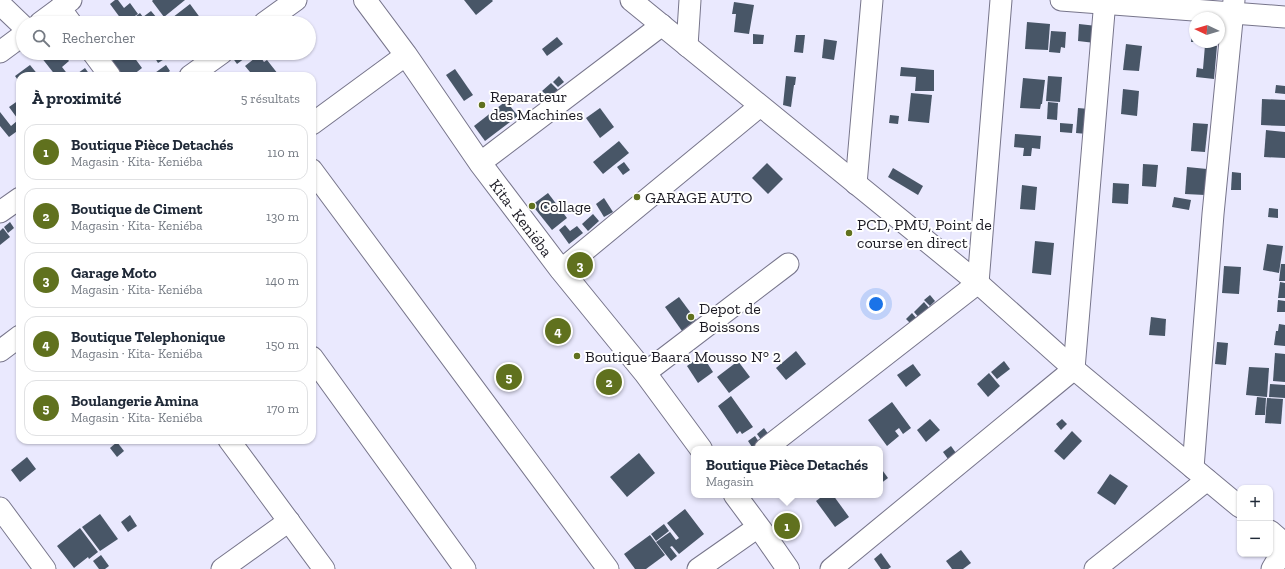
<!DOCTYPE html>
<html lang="fr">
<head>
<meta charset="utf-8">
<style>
	:root { --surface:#fff; --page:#f6f6f7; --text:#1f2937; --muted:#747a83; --line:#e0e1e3; --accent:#60711e }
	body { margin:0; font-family:"Zilla Slab",serif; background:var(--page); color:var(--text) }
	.controls { position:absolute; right:12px; bottom:12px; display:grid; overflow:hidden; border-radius:8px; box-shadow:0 1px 3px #0004 }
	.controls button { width:36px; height:36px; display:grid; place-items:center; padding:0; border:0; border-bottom:1px solid var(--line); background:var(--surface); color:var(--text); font:20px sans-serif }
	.compass { position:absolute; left:1189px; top:12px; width:36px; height:36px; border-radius:50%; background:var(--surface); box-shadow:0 1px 3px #0004; rotate:274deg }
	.you { position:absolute; left:876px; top:304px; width:14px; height:14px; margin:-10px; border:3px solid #fff; border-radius:50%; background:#1a73e8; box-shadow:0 0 0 6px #1a73e833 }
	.badge { display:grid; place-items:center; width:26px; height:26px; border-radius:50%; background:var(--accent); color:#fff; font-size:13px; font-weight:700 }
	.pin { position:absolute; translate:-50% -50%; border:2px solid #fff; box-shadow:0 1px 4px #0006 }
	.popup { position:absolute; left:691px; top:446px; width:192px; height:52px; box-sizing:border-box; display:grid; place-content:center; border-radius:8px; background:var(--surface); filter:drop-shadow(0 1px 3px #0005); font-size:13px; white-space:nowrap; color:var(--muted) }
	.popup b { font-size:15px; color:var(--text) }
	.popup::after { content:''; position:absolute; left:50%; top:100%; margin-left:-8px; border:8px solid transparent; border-top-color:var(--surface) }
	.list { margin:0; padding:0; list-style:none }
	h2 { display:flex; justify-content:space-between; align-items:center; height:52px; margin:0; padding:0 16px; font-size:17px }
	h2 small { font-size:13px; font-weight:400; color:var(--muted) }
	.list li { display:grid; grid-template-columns:26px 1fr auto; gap:12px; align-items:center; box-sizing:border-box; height:56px; margin:0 8px 8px; padding:0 8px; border:1px solid var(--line); border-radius:12px }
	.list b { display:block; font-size:15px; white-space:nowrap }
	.list p { margin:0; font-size:13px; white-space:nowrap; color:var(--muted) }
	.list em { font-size:13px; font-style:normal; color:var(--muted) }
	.icon { flex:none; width:22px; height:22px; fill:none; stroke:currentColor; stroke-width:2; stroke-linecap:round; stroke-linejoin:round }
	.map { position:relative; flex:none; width:1285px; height:569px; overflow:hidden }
	.search { position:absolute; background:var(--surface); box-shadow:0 1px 3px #0004; left:16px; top:16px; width:300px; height:44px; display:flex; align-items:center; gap:10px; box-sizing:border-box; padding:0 14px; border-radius:22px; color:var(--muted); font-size:15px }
	.panel { position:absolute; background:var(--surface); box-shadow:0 1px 3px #0004; left:16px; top:72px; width:300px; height:372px; border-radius:12px }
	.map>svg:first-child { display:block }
	.building { fill:#485667 }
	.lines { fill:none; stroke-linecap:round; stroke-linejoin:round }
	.minor-casing { stroke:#77758b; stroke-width:23 }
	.major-casing { stroke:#77758b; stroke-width:24 }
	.minor { stroke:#fff; stroke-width:21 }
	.major { stroke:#fff; stroke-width:22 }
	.poi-dot { fill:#60711e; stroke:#fff; stroke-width:1.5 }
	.labels { text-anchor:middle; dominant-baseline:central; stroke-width:4; stroke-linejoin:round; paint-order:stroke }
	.poi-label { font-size:16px; fill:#1c1b24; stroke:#fff; text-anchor:start }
	.street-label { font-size:16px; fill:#1c1b24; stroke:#fff }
</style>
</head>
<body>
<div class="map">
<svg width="1285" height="569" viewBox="0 0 1285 569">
	<rect width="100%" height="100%" fill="#eae9fe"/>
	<!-- building -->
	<g class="building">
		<polygon points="115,0 118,0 124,8 130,3 138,14 124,23 110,4"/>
		<polygon points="153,0 185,0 164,17 152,1"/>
		<polygon points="464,0 492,0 493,1 476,15"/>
		<polygon points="734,2 754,5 749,34 734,32 736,14 732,14"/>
		<polygon points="190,4 204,23 200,23 198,21 195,23 170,23 168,21"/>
		<polygon points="151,11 157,18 151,22 152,23 127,23 140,13 143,17"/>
		<polygon points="1027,22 1050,24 1048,50 1025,49"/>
		<polygon points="1079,24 1097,26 1095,43 1078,41"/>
		<polygon points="1051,31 1066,32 1065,48 1061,47 1060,53 1049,52"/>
		<polygon points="1192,31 1195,32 1195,42 1191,42"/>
		<polygon points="753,34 764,35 763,44 753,44"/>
		<polygon points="796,35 805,35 803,53 794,52"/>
		<polygon points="557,37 563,44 547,56 542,49"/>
		<polygon points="824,39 837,41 834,60 822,58"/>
		<polygon points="1206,42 1216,42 1216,44 1206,43"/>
		<polygon points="1126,44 1142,46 1139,71 1123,70"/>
		<polygon points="1205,45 1217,46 1214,79 1196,77 1197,68 1203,69"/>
		<polygon points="47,53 51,53 56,59 63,53 69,61 62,67 69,76 56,76 41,57"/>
		<polygon points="122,53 131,53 142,68 133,75 134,76 123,76 112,61"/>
		<polygon points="152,53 174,53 158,63"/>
		<polygon points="238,53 242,53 245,58 237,64 232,57"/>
		<polygon points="259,55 264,62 267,60 278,74 275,76 245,76 250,72 245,66"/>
		<polygon points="30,65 39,76 20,76 20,83 15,76"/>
		<polygon points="166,65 170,71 163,76 153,76 152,75"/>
		<polygon points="901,67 934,70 934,91 915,91 916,77 900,76"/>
		<polygon points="85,68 90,75 74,76"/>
		<polygon points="455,69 473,95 464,101 446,75"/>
		<polygon points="559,76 564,82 558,87 553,82"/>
		<polygon points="786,76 796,77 795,85 794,85 791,107 783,105"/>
		<polygon points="1048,76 1062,77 1060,102 1046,101"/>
		<polygon points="1023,78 1045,80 1042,104 1041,104 1040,109 1020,108"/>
		<polygon points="551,83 560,92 551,100 542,91"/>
		<polygon points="1276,85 1285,86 1285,94 1275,93"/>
		<polygon points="1123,89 1139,91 1137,116 1121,114"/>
		<polygon points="911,93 932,95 929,123 908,121"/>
		<polygon points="20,95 20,122 9,107 19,100 17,97"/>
		<polygon points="1262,99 1285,100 1285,126 1261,125"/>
		<polygon points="506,101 518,116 485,141 474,126"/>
		<polygon points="1048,102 1058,103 1057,120 1047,119"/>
		<polygon points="600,108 614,127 600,138 586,118"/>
		<polygon points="1078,108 1089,109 1087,134 1076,133"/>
		<polygon points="0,112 11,126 17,121 20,124 20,129 9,137 0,126"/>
		<polygon points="890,115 899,116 898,124 889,123"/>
		<polygon points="1060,123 1073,124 1072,133 1060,132"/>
		<polygon points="1193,123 1208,124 1205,152 1191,151"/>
		<polygon points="1266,130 1285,132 1285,158 1264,157"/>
		<polygon points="1015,134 1041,136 1040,149 1032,148 1031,156 1023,156 1024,148 1014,147"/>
		<polygon points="619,141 629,153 603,174 593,162"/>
		<polygon points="624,162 630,170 623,175 617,167"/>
		<polygon points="767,163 783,179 768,194 752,178"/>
		<polygon points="1143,164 1158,165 1156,187 1142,186"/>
		<polygon points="1187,167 1207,169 1205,195 1185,194"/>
		<polygon points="893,168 923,186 918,195 888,177"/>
		<polygon points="1232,172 1241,173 1241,190 1231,190"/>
		<polygon points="1113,183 1129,184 1128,204 1112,203"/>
		<polygon points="1022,185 1037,187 1035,210 1020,209"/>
		<polygon points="548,193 567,218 552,230 532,205"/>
		<polygon points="1174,197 1191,200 1189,210 1172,207"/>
		<polygon points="604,198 613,212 604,217 596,204"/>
		<polygon points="1269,208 1278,209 1278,218 1268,217"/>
		<polygon points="593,214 599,221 588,231 582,224"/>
		<polygon points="10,222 14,228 8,233 4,227"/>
		<polygon points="565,225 570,231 577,226 583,233 569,244 559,230"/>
		<polygon points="3,228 10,237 0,245 0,231"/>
		<polygon points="1035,241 1054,243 1051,275 1032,273"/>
		<polygon points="1267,244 1283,246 1279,273 1263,270"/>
		<polygon points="1281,264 1285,264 1285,281 1279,281"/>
		<polygon points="1224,266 1241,267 1239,294 1222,293"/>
		<polygon points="1280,282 1285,283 1285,298 1278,298"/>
		<polygon points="930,295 935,301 930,306 924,300"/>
		<polygon points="679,297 696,320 682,331 665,307"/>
		<polygon points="1278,300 1285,301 1285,312 1277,312"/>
		<polygon points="924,302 930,309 920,319 914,312"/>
		<polygon points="912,313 918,320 913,326 906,319"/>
		<polygon points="1151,317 1166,319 1165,336 1149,335"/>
		<polygon points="1279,324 1285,325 1285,346 1274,345 1276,331 1278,331"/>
		<polygon points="1217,342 1228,343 1226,365 1215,364"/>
		<polygon points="796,351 806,364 786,380 776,368"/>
		<polygon points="1275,353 1285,354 1285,382 1273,381"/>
		<polygon points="702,355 713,372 698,383 687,366"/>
		<polygon points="738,361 750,377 729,393 717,377"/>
		<polygon points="1004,361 1010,369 997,379 991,372"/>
		<polygon points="913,364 921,375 906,387 897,375"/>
		<polygon points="1249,367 1269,368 1267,397 1246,395"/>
		<polygon points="989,373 1000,386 988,397 977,384"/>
		<polygon points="1270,384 1285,385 1285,398 1269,397"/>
		<polygon points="731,396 753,427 742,434 740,431 737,434 718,406"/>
		<polygon points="1257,397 1266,398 1265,415 1255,415"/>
		<polygon points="1267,398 1283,399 1281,424 1265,423"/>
		<polygon points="892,402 911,428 903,434 899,428 895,431 899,436 887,446 868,420"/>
		<polygon points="930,419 940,430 926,442 917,430"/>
		<polygon points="1062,419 1067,424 1061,430 1056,424"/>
		<polygon points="764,428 769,435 762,441 757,434"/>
		<polygon points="1072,431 1082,441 1064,460 1054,451"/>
		<polygon points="755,436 759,442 752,447 748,441"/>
		<polygon points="127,440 136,440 131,444"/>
		<polygon points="117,442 124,451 117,457 110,448"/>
		<polygon points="951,446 956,453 948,459 943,452"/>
		<polygon points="639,453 655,473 627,497 610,477"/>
		<polygon points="27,457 36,469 20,482 11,470"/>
		<polygon points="880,467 888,478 880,484"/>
		<polygon points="1110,474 1128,486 1115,505 1097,493"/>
		<polygon points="824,495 833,495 849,517 835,527 816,501"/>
		<polygon points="685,509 704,534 679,554 672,546 670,547 677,556 671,561 656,542 670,532 676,540 679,538 667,523"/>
		<polygon points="100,514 118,539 100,551 82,527"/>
		<polygon points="130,515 137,526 128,532 121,522"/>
		<polygon points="664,524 669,531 656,541 651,534"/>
		<polygon points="80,528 98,552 89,559 88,557 74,568 57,546"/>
		<polygon points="650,535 665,555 646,569 635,569 624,554"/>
		<polygon points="961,550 971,563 963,569 952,569 946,561"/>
		<polygon points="881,553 891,567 888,569 881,569 874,559"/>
		<polygon points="101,555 109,566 105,569 99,569 93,561"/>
	</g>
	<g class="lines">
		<defs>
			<g id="minor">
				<polyline points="631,0 978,283 1074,369 1240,507"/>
				<polyline points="1061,0 1285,17"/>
				<polyline points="0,4 23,26"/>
				<polyline points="60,8 71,23"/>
				<polyline points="40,23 71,0"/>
				<polyline points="264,23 296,0"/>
				<polyline points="687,46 690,0"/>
				<polyline points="0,52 23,35"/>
				<polyline points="93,53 110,76"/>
				<polyline points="190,76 222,53"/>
				<polyline points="312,124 406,55"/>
				<polyline points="480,163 662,25"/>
				<polyline points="312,170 608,569"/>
				<polyline points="856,184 872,0"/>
				<polyline points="0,212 20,198"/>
				<polyline points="561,270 760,106"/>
				<polyline points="0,351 20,336"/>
				<polyline points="312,357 465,569"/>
				<polyline points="645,373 788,264"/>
				<polyline points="229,440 324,569"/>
				<polyline points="765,449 978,283 1001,0"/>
				<polyline points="1193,468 1213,214 1234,0"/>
				<polyline points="0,508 45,569"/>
				<polyline points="1270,531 1285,544"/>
				<polyline points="222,569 289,521"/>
				<polyline points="698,569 758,527"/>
				<polyline points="831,569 1074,369 1105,0"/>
				<polyline points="1095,569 1207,480"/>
				<polyline points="1272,569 1285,547"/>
			</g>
			<g id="major">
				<polyline points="365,0 406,55 480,163 561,270 645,373 701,449"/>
				<polyline points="735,495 761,530 788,569"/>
			</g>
		</defs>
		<!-- minor casing -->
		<use href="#minor" class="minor-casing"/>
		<!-- major casing -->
		<use href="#major" class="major-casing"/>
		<!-- minor -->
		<use href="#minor" class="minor"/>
		<!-- major -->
		<use href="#major" class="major"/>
	</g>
	<!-- markers -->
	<g class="poi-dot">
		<circle cx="482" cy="105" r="4"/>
		<circle cx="637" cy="197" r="4"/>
		<circle cx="532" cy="206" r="4"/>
		<circle cx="849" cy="233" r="4"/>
		<circle cx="691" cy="317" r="4"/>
		<circle cx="577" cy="356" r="4"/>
	</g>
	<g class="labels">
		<!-- poi labels -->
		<g class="poi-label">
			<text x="490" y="96">Reparateur<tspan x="490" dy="18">des Machines</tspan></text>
			<text x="645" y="197">GARAGE AUTO</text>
			<text x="540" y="206">Collage</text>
			<text x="857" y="224">PCD, PMU, Point de<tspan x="857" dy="18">course en direct</tspan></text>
			<text x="699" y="308">Depot de<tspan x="699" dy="18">Boissons</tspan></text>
			<text x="585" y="356">Boutique Baara Mousso N° 2</text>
		</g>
		<!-- street labels -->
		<g class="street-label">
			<text transform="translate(521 218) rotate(53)">Kita- Keniéba</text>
		</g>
	</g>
</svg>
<div class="controls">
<button>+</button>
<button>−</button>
</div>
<svg class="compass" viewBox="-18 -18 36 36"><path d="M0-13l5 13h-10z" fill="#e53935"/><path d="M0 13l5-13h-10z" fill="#747a83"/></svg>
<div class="you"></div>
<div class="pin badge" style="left:787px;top:526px">1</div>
<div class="popup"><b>Boutique Pièce Detachés</b>Magasin</div>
<div class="pin badge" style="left:609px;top:382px">2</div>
<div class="pin badge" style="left:580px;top:265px">3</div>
<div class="pin badge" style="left:558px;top:331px">4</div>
<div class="pin badge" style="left:509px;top:377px">5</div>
<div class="search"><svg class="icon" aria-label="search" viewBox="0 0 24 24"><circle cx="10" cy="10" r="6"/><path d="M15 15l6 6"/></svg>Rechercher</div>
<section class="panel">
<h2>À proximité<small>5 résultats</small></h2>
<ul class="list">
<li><span class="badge">1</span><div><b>Boutique Pièce Detachés</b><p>Magasin · Kita- Keniéba</p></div><em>110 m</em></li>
<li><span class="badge">2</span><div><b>Boutique de Ciment</b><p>Magasin · Kita- Keniéba</p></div><em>130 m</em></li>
<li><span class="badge">3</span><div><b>Garage Moto</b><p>Magasin · Kita- Keniéba</p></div><em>140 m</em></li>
<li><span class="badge">4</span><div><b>Boutique Telephonique</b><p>Magasin · Kita- Keniéba</p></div><em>150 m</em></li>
<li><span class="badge">5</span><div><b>Boulangerie Amina</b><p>Magasin · Kita- Keniéba</p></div><em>170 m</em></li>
</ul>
</section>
</div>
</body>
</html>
